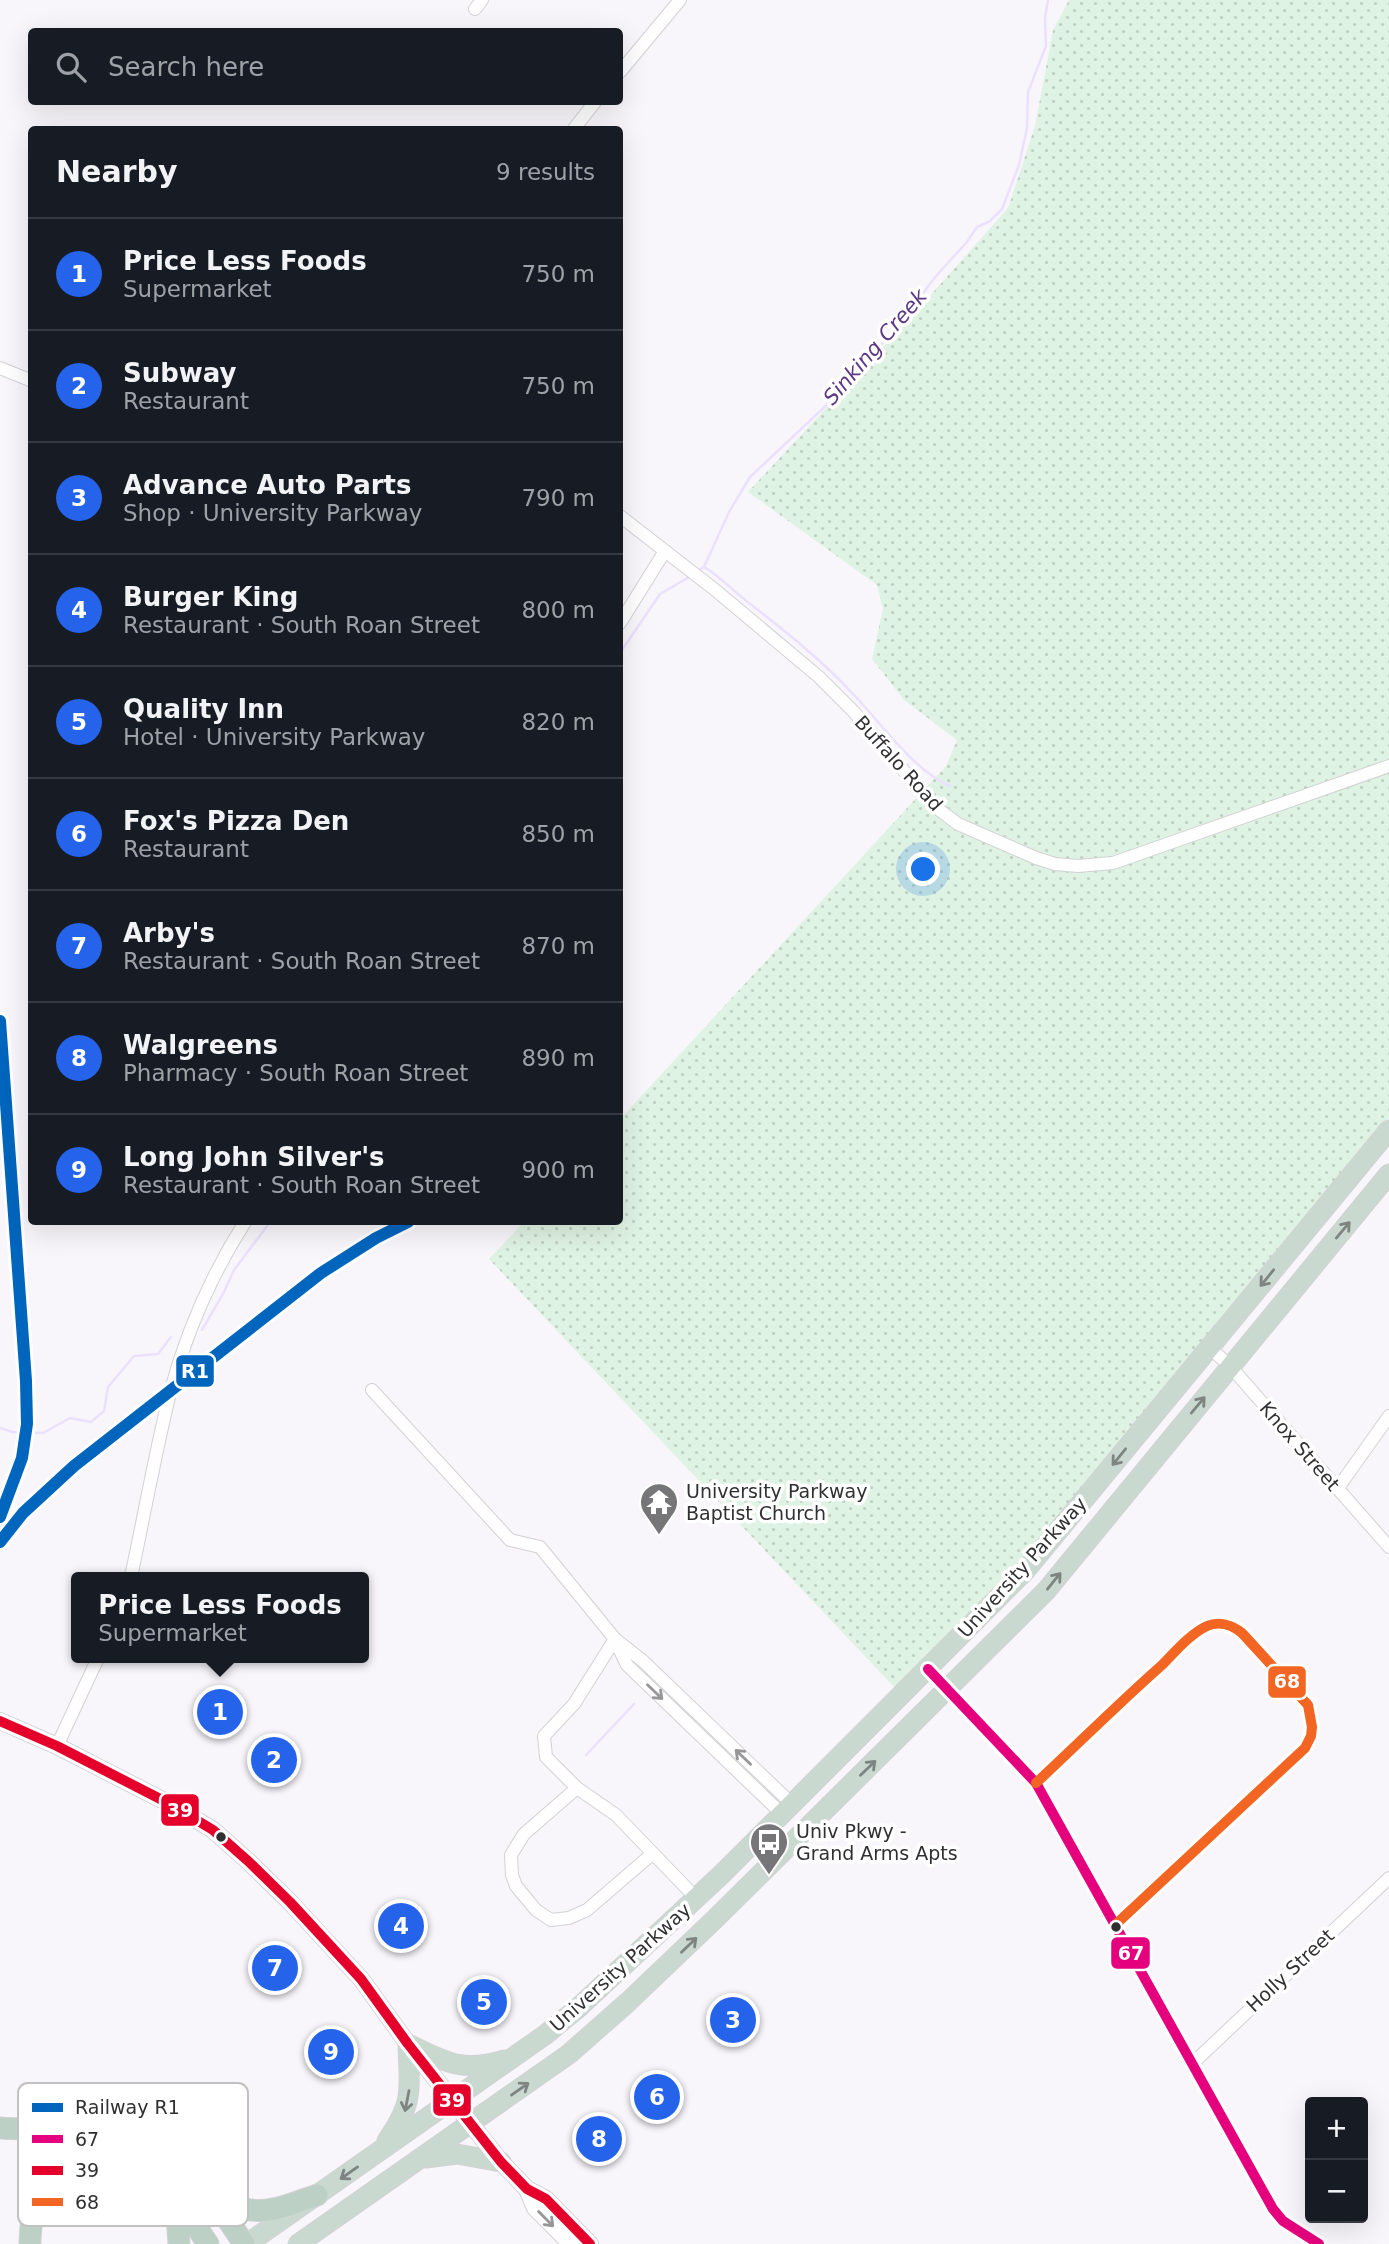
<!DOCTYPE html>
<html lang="en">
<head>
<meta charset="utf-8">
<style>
	:root { --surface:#171b24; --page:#20242c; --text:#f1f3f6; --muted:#9ea1a6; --line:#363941; --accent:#2563eb }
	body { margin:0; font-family:"DejaVu Sans",sans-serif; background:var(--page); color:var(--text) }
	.controls { position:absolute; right:21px; bottom:21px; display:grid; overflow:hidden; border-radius:7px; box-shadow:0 7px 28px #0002 }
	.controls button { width:63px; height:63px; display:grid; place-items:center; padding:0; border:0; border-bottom:2px solid var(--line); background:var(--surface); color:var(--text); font:35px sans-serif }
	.you { position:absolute; left:924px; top:870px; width:24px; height:24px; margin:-18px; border:5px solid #fff; border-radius:50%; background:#1a73e8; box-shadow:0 0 0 10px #1a73e833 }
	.badge { display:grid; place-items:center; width:46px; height:46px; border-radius:50%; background:var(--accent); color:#fff; font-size:23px; font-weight:700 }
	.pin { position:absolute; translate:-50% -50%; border:4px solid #fff; box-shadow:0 2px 7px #0006 }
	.popup { position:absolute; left:71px; top:1572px; width:298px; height:91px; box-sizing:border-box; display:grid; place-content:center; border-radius:7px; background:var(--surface); filter:drop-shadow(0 2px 5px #0005); font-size:23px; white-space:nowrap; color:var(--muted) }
	.popup b { font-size:26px; color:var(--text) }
	.popup::after { content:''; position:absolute; left:50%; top:100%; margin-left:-14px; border:14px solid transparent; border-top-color:var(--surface) }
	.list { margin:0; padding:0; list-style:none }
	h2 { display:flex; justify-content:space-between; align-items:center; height:91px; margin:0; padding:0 28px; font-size:30px }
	h2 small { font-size:23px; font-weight:400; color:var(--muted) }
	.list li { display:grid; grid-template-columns:46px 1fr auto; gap:21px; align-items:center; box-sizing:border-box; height:112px; padding:0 28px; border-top:2px solid var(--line) }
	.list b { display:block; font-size:26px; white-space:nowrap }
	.list p { margin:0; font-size:23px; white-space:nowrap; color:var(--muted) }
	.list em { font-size:23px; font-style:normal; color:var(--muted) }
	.icon { flex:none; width:38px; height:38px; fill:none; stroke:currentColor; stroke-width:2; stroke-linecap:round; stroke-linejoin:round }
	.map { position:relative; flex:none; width:1389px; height:2244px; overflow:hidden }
	.search { position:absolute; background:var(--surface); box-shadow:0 7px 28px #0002; left:28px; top:28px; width:595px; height:77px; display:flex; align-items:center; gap:18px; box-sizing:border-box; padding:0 24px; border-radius:7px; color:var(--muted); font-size:26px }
	.panel { position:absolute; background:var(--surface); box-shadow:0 7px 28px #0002; left:28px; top:126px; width:595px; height:1099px; border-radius:7px }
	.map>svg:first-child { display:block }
	.grass { fill:url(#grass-dots) }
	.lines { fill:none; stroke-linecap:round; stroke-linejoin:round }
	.stream { stroke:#ebe0fe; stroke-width:2.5 }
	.minor-casing { stroke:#d2d1d5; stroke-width:14 }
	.secondary-casing { stroke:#d2d1d5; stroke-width:18 }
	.trunk-casing { stroke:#d3d2d4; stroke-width:21 }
	.motorway-casing { stroke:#d3d2d4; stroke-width:23 }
	.minor { stroke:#fefefe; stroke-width:12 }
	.secondary { stroke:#fefefe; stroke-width:16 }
	.trunk { stroke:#cad9d0; stroke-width:19 }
	.motorway { stroke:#bcd0c5; stroke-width:21 }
	.bus-1-casing { stroke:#fff; stroke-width:16 }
	.bus-2-casing { stroke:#fff; stroke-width:16 }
	.bus-3-casing { stroke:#fff; stroke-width:16 }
	.bus-1 { stroke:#e5007d; stroke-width:10 }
	.bus-2 { stroke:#e4002b; stroke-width:10 }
	.bus-3 { stroke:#f26522; stroke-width:10 }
	.rail-1-casing { stroke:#fff; stroke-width:18 }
	.rail-1 { stroke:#0065bd; stroke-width:12 }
	.oneway { stroke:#7d8481 }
	.oneway2 { stroke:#979698 }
	.bus-dot { fill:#302f32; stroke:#fff; stroke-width:2.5 }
	.labels { text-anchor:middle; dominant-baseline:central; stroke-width:7; stroke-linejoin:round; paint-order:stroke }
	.street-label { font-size:19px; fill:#302f32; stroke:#fff }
	.poi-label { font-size:19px; fill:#302f32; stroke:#fff; text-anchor:start }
	.water-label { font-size:21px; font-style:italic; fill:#5c3885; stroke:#fff }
	.key { fill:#fff; stroke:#c1c1c2; stroke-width:2 }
	.key-label { font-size:19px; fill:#302f32 }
	.line-badge { stroke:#fff; stroke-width:2.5 }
	.badge-label { font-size:19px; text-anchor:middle; font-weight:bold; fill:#fff }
</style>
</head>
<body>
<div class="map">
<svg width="1389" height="2244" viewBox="0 0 1389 2244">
	<defs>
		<pattern id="grass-dots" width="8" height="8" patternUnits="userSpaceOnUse" patternTransform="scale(1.75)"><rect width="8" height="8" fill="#dff3e4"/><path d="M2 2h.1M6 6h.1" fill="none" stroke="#c0d1c4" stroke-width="1.8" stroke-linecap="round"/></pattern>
	</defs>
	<rect width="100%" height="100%" fill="#f8f6fb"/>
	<!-- grass -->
	<polygon class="grass" points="1069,0 1389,0 1389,1117 1037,1546 896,1689 489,1259 524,1222 620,1222 620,1119 946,766 957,740 904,700 872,659 883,609 877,585 748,492 921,306 1008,208 1035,126 1053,30"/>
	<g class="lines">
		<!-- stream -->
		<g class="stream">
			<path d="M 704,567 C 721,577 733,591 749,603 C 786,632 822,660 854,695 C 882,724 913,770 950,786"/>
			<polyline points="699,570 704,567 729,512 750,477 833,399 903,320 936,276 967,242 977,227 990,221 1002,209 1019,165 1027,128 1028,92 1046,46 1045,18 1048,0"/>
			<polyline points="620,653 660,594 691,576"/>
			<polyline points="202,1330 224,1292 234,1270 270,1222"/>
			<polyline points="0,1428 13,1432 43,1433 70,1418 91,1422 104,1411 108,1387 134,1356 158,1354 171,1337"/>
			<polyline points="586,1755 634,1704"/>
			<polyline points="208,2148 234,2130"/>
		</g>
		<defs>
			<g id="minor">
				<polyline points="475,9 482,0"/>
				<polyline points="620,72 680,0"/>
				<polyline points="573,130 595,102"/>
				<polyline points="0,368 32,381"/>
				<polyline points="620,516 714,589 819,677 853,711 934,806 958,824 1036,858 1055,864 1078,866 1113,863 1389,766"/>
				<polyline points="620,623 665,551"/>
				<polyline points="1209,1347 1230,1366 1389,1547"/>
				<polyline points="372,1390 510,1540 540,1547 615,1639 643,1661 792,1804"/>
				<polyline points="1338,1488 1389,1416"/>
				<path d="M 131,1577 C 144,1516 155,1454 170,1393 C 186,1333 212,1274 245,1222"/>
				<polyline points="615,1639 574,1704 544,1736 546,1757 577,1788 616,1815 696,1898"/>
				<polyline points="616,1642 627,1665 782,1814"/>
				<polyline points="928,1669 1036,1783 1273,2209 1283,2221 1319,2244"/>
				<polyline points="57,1746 98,1658"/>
				<path d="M 1036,1783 C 1078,1744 1119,1703 1162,1665 C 1175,1652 1190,1634 1207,1626 C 1219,1621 1232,1625 1242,1633 L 1308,1705 L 1312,1727 L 1311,1736 L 1305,1748 L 1115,1925"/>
				<polyline points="577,1788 524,1834 511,1855 512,1875 516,1886 536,1910 551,1920 569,1918 587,1910 652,1854"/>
				<polyline points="1192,2064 1389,1878"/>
			</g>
			<g id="secondary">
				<polyline points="0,1721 57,1746 170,1804 213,1830 248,1861 290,1902 361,1979 408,2044 501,2162 527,2189 546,2199 590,2244"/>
				<polyline points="527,2189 535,2208 571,2244"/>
			</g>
			<g id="trunk">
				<path d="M 387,2141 C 415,2100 409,2091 408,2044 C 446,2062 462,2073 504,2060"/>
				<polyline points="426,2158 457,2154 501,2162"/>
				<polyline points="247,2244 545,2035 578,2008 722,1874 1025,1571 1389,1130"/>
				<polyline points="298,2244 569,2054 628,2002 715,1919 1046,1591 1389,1174"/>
			</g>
			<g id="motorway">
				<path d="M 0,2128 C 31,2131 60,2124 91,2122 C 150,2117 173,2141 205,2186 C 218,2205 231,2224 244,2244"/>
				<path d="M 215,2194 C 253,2222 277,2209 317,2195"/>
				<polyline points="176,2202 179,2244"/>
				<path d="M 30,2244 C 30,2225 34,2204 44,2187 C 65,2149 114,2145 148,2168 C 174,2186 190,2218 208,2244"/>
			</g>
		</defs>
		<!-- minor casing -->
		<use href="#minor" class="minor-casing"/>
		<!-- secondary casing -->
		<use href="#secondary" class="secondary-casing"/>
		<!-- trunk casing -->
		<use href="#trunk" class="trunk-casing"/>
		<!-- motorway casing -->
		<use href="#motorway" class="motorway-casing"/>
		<!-- minor -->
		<use href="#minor" class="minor"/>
		<!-- secondary -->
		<use href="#secondary" class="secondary"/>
		<!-- trunk -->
		<use href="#trunk" class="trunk"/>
		<!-- motorway -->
		<use href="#motorway" class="motorway"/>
		<defs>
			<polyline id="bus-1" points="928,1669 1036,1783 1273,2209 1283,2221 1319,2244"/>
			<polyline id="bus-2" points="0,1721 57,1746 170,1804 213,1830 248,1861 290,1902 361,1979 408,2044 501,2162 527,2189 546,2199 590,2244"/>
			<path id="bus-3" d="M 1036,1783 C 1078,1744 1119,1703 1162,1665 C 1175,1652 1190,1634 1207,1626 C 1219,1621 1232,1625 1242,1633 L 1308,1705 L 1312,1727 L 1311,1736 L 1305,1748 L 1115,1925"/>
		</defs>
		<!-- bus-1 casing -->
		<use href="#bus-1" class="bus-1-casing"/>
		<!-- bus-2 casing -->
		<use href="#bus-2" class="bus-2-casing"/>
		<!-- bus-3 casing -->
		<use href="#bus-3" class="bus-3-casing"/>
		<!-- bus-1 -->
		<use href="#bus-1" class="bus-1"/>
		<!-- bus-2 -->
		<use href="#bus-2" class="bus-2"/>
		<!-- bus-3 -->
		<use href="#bus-3" class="bus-3"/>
		<defs>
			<g id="rail-1">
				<polyline points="0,1021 26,1381 27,1424 22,1458 0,1517"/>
				<polyline points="0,1542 23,1513 74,1466 321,1273 376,1238 408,1222"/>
			</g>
		</defs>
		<!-- rail-1 casing -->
		<use href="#rail-1" class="rail-1-casing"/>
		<!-- rail-1 -->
		<use href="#rail-1" class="rail-1"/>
	</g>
	<!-- one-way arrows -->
	<defs><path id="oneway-shaft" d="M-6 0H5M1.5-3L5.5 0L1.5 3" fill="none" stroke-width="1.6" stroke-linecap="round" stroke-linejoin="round" transform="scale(1.75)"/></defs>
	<g class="oneway">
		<use href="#oneway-shaft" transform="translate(1343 1230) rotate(-50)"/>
		<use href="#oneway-shaft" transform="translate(1267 1278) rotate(129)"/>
		<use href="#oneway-shaft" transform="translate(1198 1405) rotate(-50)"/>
		<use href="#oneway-shaft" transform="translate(1119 1457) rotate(129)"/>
		<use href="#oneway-shaft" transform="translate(1054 1581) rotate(-51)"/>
		<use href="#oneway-shaft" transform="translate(868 1768) rotate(-44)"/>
		<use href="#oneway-shaft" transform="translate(689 1945) rotate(-44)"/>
		<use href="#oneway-shaft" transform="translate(520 2089) rotate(-35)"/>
		<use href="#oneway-shaft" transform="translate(407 2101) rotate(101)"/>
		<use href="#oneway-shaft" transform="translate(349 2173) rotate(145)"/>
	</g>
	<g class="oneway2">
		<use href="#oneway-shaft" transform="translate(655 1692) rotate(44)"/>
		<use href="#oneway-shaft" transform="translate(743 1757) rotate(-136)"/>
		<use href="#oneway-shaft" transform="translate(546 2219) rotate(45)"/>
	</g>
	<!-- icons -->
	<defs>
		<symbol id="temple-pin" viewBox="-11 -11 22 30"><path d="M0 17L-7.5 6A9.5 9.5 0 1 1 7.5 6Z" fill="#767578" stroke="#fff"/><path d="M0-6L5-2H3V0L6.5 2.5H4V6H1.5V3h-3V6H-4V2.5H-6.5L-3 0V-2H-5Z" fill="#fff"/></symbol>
		<symbol id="bus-pin" viewBox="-11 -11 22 30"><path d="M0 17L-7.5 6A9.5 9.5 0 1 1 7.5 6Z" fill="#767578" stroke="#fff"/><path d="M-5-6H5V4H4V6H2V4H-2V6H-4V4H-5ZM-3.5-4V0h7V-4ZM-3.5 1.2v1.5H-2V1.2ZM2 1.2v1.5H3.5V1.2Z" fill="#fff"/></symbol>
	</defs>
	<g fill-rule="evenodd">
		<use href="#temple-pin" x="637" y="1480" width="44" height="60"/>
		<use href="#bus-pin" x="747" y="1820" width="44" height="60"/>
	</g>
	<!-- markers -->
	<g class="bus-dot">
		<circle cx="221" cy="1837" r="6"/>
		<circle cx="1116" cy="1927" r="6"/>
	</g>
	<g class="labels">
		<!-- street labels -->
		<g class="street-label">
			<text transform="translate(899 763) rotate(48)">Buffalo Road</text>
			<text transform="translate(1300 1446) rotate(49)">Knox Street</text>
			<text transform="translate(1022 1567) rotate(-48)">University Parkway</text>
			<text transform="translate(620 1967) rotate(-42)">University Parkway</text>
			<text transform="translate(1290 1970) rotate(-43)">Holly Street</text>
		</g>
		<!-- poi labels -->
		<g class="poi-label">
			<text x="686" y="1491">University Parkway<tspan x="686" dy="22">Baptist Church</tspan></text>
			<text x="796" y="1831">Univ Pkwy -<tspan x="796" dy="22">Grand Arms Apts</tspan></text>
		</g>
		<!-- water labels -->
		<g class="water-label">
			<text transform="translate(875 347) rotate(-49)">Sinking Creek</text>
		</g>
	</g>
	<!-- legend -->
	<rect x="18" y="2083" width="230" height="143" rx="10" class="key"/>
	<rect x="32" y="2103" width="31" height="9" fill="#0065bd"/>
	<rect x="32" y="2135" width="31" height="8" fill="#e5007d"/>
	<rect x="32" y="2166" width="31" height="9" fill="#e4002b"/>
	<rect x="32" y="2198" width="31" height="8" fill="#f26522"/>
	<g class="key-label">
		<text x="75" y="2114">Railway R1</text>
		<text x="75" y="2146">67</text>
		<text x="75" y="2177">39</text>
		<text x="75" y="2209">68</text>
	</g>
	<g class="line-badge">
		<rect x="175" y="1354" width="40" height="34" rx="7" fill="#0065bd"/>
		<rect x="1267" y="1665" width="40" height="34" rx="7" fill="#f26522"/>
		<rect x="160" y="1793" width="40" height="34" rx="7" fill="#e4002b"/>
		<rect x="1110" y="1936" width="41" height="34" rx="7" fill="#e5007d"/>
		<rect x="432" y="2083" width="40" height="34" rx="7" fill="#e4002b"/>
	</g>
	<g class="badge-label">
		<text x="195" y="1378">R1</text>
		<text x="1287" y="1688">68</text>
		<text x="180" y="1817">39</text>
		<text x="1131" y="1960">67</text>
		<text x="452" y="2107">39</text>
	</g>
</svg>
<div class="controls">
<button>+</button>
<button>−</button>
</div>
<div class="you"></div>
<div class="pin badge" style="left:220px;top:1712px">1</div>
<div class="popup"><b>Price Less Foods</b>Supermarket</div>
<div class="pin badge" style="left:274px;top:1760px">2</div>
<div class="pin badge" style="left:733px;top:2020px">3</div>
<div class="pin badge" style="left:401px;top:1926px">4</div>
<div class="pin badge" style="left:484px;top:2002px">5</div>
<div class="pin badge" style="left:657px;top:2097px">6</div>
<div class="pin badge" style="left:275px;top:1968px">7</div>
<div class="pin badge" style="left:599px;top:2139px">8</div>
<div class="pin badge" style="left:331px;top:2052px">9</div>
<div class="search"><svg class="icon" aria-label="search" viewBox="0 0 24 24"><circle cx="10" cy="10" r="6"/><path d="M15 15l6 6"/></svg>Search here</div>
<section class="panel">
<h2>Nearby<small>9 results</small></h2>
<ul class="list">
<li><span class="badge">1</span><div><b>Price Less Foods</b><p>Supermarket</p></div><em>750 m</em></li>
<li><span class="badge">2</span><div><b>Subway</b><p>Restaurant</p></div><em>750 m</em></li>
<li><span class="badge">3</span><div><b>Advance Auto Parts</b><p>Shop · University Parkway</p></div><em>790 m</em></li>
<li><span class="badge">4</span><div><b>Burger King</b><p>Restaurant · South Roan Street</p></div><em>800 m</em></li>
<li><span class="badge">5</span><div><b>Quality Inn</b><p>Hotel · University Parkway</p></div><em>820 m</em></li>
<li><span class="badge">6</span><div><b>Fox's Pizza Den</b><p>Restaurant</p></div><em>850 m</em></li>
<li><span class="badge">7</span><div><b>Arby's</b><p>Restaurant · South Roan Street</p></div><em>870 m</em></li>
<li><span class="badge">8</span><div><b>Walgreens</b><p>Pharmacy · South Roan Street</p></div><em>890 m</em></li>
<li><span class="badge">9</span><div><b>Long John Silver's</b><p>Restaurant · South Roan Street</p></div><em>900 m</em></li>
</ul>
</section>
</div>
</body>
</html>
